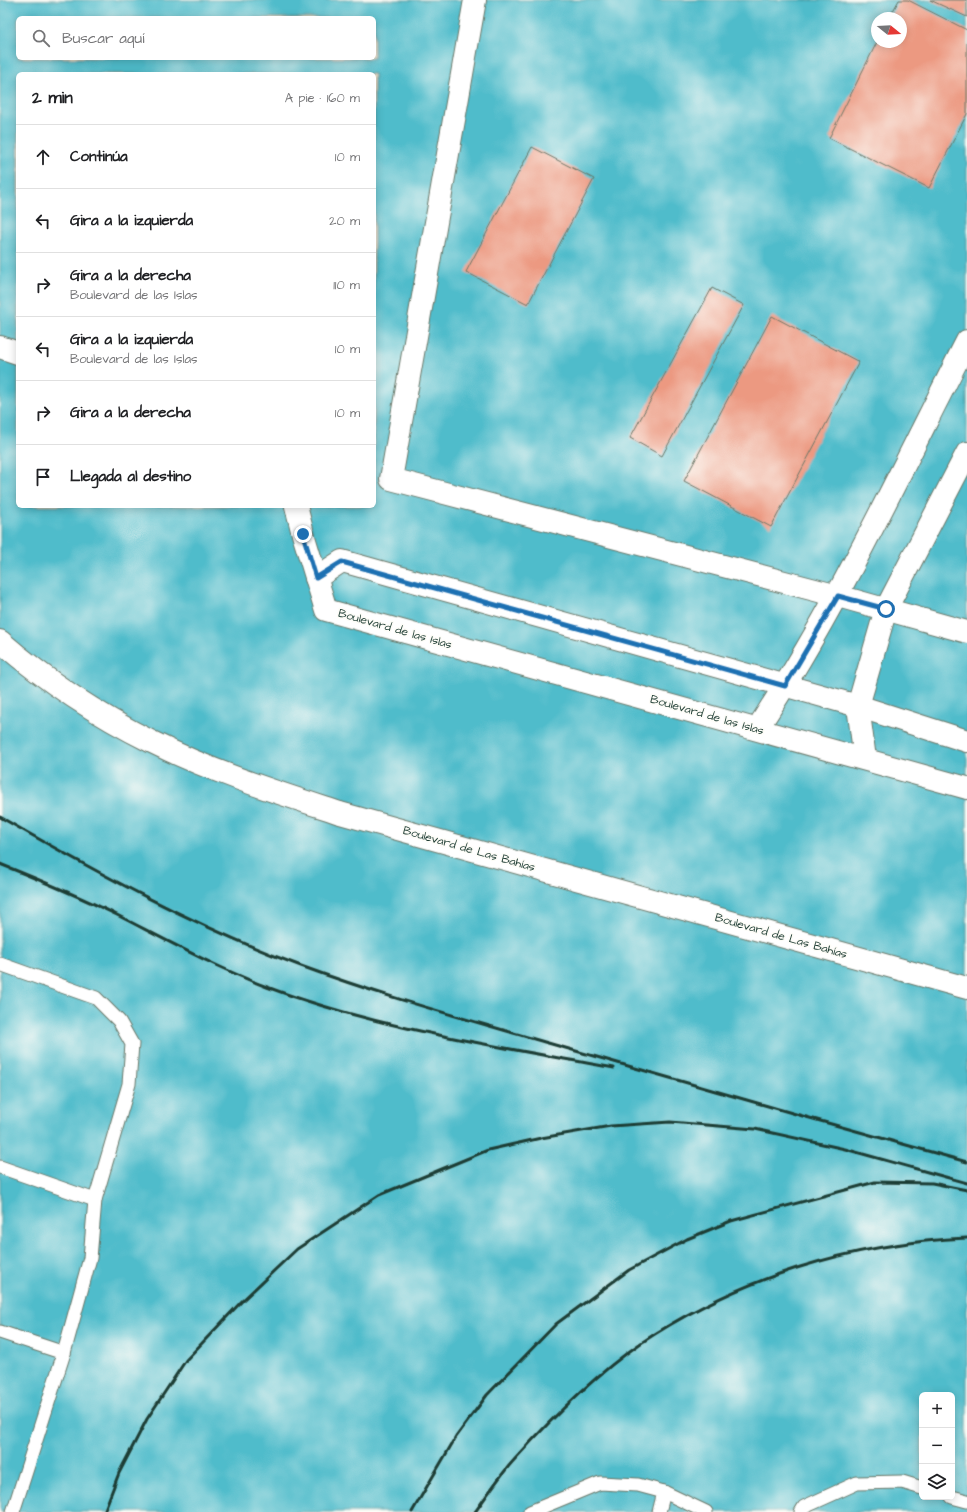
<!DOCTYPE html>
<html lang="es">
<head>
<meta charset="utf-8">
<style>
	:root { --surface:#fff; --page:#f2f2f2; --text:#202124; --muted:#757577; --line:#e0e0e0 }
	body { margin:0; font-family:"Architects Daughter",sans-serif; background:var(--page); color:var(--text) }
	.controls { position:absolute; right:12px; bottom:12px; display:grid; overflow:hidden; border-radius:6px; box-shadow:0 2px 10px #0003 }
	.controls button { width:36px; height:36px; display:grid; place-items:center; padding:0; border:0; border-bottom:1px solid var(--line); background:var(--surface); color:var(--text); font:20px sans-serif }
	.compass { position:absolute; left:871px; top:12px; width:36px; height:36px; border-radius:50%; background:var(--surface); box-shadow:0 2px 10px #0003; rotate:108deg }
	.stop { position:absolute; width:12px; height:12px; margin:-9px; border:3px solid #1f6fb2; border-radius:50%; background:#fff }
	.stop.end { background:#1f6fb2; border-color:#fff; box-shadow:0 1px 4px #0008 }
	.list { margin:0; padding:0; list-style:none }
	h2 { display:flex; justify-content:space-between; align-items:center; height:52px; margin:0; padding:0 16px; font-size:17px }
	h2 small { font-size:13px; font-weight:400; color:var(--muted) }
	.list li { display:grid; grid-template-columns:26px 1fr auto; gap:12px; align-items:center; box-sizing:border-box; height:64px; padding:0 16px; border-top:1px solid var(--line) }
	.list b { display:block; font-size:15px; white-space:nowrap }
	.list p { margin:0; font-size:13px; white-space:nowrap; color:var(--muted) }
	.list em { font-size:13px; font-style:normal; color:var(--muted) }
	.icon { flex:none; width:22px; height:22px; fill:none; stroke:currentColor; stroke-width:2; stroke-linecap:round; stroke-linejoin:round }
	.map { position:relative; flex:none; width:967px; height:1512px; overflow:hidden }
	.search { position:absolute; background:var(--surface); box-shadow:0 2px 10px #0003; left:16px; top:16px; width:360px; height:44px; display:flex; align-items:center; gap:10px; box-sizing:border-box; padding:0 14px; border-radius:6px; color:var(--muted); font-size:15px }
	.panel { position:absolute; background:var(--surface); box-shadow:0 2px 10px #0003; left:16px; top:72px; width:360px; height:436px; border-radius:6px }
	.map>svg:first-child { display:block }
	.water { fill:#50bccb; stroke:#387c80; fill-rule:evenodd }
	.building { fill:#ec9981 }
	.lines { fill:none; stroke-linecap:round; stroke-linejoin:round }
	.service-casing { stroke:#697667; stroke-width:15 }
	.minor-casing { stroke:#697667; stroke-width:24 }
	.service { stroke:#fff; stroke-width:13 }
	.minor { stroke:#fff; stroke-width:22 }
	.rail { stroke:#1f3d34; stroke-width:3 }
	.route { stroke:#1f6fb2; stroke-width:5 }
	.labels { text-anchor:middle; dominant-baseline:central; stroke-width:3; stroke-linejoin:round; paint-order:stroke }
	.street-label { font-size:12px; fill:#1f3d34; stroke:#fdfcf7 }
</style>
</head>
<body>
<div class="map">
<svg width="967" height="1512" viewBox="0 0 967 1512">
	<rect width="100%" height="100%" fill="#fdfcf7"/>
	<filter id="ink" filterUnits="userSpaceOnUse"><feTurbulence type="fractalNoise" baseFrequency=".025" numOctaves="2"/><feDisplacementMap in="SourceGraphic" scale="8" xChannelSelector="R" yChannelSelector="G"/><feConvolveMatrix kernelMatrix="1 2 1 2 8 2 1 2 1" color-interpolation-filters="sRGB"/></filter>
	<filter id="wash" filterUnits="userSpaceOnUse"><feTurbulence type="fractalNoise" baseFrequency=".012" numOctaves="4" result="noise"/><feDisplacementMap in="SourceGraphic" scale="16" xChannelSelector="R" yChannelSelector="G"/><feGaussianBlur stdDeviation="0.9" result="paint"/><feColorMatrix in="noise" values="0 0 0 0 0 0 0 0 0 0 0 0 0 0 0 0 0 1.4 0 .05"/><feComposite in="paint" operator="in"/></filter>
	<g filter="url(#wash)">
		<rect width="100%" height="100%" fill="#f3e0c6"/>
		<!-- water -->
		<path class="water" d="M 0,0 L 967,0 L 967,1512 L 0,1512 ZM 18,18 L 374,18 L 374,58 L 18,58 ZM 877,18 L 901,18 L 901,42 L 877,42 ZM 18,74 L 374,74 L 374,506 L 18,506 ZM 922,1395 L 952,1395 L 952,1497 L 922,1497 Z"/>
		<g id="blocks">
			<!-- building -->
			<g class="building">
				<polygon points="899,0 908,0 967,30 967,114 929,188 829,138 877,42 901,42 901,18 889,18"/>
				<polygon points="930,0 967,0 967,17"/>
				<polygon points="532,147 594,179 528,304 466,272"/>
				<polygon points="712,288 744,305 662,456 630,438"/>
				<polygon points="772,316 859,362 771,527 684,481"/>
			</g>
		</g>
	</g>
	<g filter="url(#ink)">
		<use href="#blocks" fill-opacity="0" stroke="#697667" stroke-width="1"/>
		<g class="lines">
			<defs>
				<g id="service">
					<polyline points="0,964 96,998 119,1021 132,1044 129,1084 95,1200 0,1167"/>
					<polyline points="0,1332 64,1353"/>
					<polyline points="952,1497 967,1501"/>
					<polyline points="13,1512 64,1353 90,1258 95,1200"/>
					<polyline points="530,1512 600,1483 638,1485 664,1492 706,1512"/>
					<polyline points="659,1512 664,1492"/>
					<polyline points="801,1512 804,1507 857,1483 902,1482 922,1488"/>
				</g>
				<g id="minor">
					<polyline points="475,0 391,479 838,596 967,632"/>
					<polyline points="0,347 18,353"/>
					<polyline points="296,506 303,534 326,610 967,788"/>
					<polyline points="316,578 342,561 858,706 967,741"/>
					<path d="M 0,641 C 45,680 98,715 152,742 C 212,772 276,792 340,813 L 967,988"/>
					<path d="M 757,729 C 838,606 900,472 967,341"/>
					<polyline points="865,759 858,706 886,609 967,453"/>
				</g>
			</defs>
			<!-- service casing -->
			<use href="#service" class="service-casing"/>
			<!-- minor casing -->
			<use href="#minor" class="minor-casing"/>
			<!-- service -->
			<use href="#service" class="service"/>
			<!-- minor -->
			<use href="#minor" class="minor"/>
			<!-- rail -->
			<g class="rail">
				<path d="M 0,817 C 98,873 196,927 301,966 C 382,996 466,1019 548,1043 C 688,1084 827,1123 967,1162"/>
				<path d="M 0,864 C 40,880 79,896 117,915 C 166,940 215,967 267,987 C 378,1029 497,1046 614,1068"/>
				<polyline points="104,1512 119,1473 147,1419 186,1360 242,1301 297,1249 379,1195 488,1150 541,1138 611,1126 670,1122 755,1129 845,1149 967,1183"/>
				<polyline points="412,1512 456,1437 487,1395 556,1324 629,1270 687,1239 731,1221 875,1182 932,1183 967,1190"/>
				<path d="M 475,1512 C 488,1494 500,1475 515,1459 C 552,1418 596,1374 641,1343 C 738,1278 851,1243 967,1238"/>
			</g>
		</g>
	</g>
	<g class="lines" filter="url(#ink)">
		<!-- route -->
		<polyline class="route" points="303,534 316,578 342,562 785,686 838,596 886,609"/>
	</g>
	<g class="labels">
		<!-- street labels -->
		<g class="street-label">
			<text transform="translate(395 629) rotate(16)">Boulevard de las Islas</text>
			<text transform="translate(707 715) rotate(16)">Boulevard de las Islas</text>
			<text transform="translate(469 849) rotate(16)">Boulevard de Las Bahías</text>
			<text transform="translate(781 936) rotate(16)">Boulevard de Las Bahías</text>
		</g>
	</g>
</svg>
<div class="controls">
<button>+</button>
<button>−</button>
<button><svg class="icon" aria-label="layers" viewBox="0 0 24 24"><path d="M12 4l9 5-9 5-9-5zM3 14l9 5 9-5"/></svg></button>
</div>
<svg class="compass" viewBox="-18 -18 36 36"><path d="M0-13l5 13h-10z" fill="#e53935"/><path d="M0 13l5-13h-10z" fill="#757577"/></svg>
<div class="stop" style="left:886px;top:609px"></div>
<div class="stop end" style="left:303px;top:534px"></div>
<div class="search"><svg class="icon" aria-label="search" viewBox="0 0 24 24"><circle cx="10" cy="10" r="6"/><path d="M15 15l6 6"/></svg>Buscar aquí</div>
<section class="panel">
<h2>2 min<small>A pie · 160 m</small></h2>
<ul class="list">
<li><svg class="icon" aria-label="ahead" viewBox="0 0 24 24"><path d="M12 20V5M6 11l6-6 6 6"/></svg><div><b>Continúa</b></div><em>10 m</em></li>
<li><svg class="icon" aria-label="left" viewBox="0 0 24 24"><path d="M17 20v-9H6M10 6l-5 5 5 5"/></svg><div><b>Gira a la izquierda</b></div><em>20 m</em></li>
<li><svg class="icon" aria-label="right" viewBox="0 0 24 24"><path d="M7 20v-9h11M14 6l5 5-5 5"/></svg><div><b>Gira a la derecha</b><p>Boulevard de las Islas</p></div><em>110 m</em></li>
<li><svg class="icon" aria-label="left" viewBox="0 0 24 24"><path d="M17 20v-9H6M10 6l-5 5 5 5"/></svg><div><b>Gira a la izquierda</b><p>Boulevard de las Islas</p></div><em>10 m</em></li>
<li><svg class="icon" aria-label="right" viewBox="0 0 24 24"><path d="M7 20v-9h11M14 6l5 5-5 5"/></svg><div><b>Gira a la derecha</b></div><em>10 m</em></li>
<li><svg class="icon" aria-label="arrive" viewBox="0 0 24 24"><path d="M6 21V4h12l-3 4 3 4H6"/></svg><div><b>Llegada al destino</b></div></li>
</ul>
</section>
</div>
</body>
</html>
